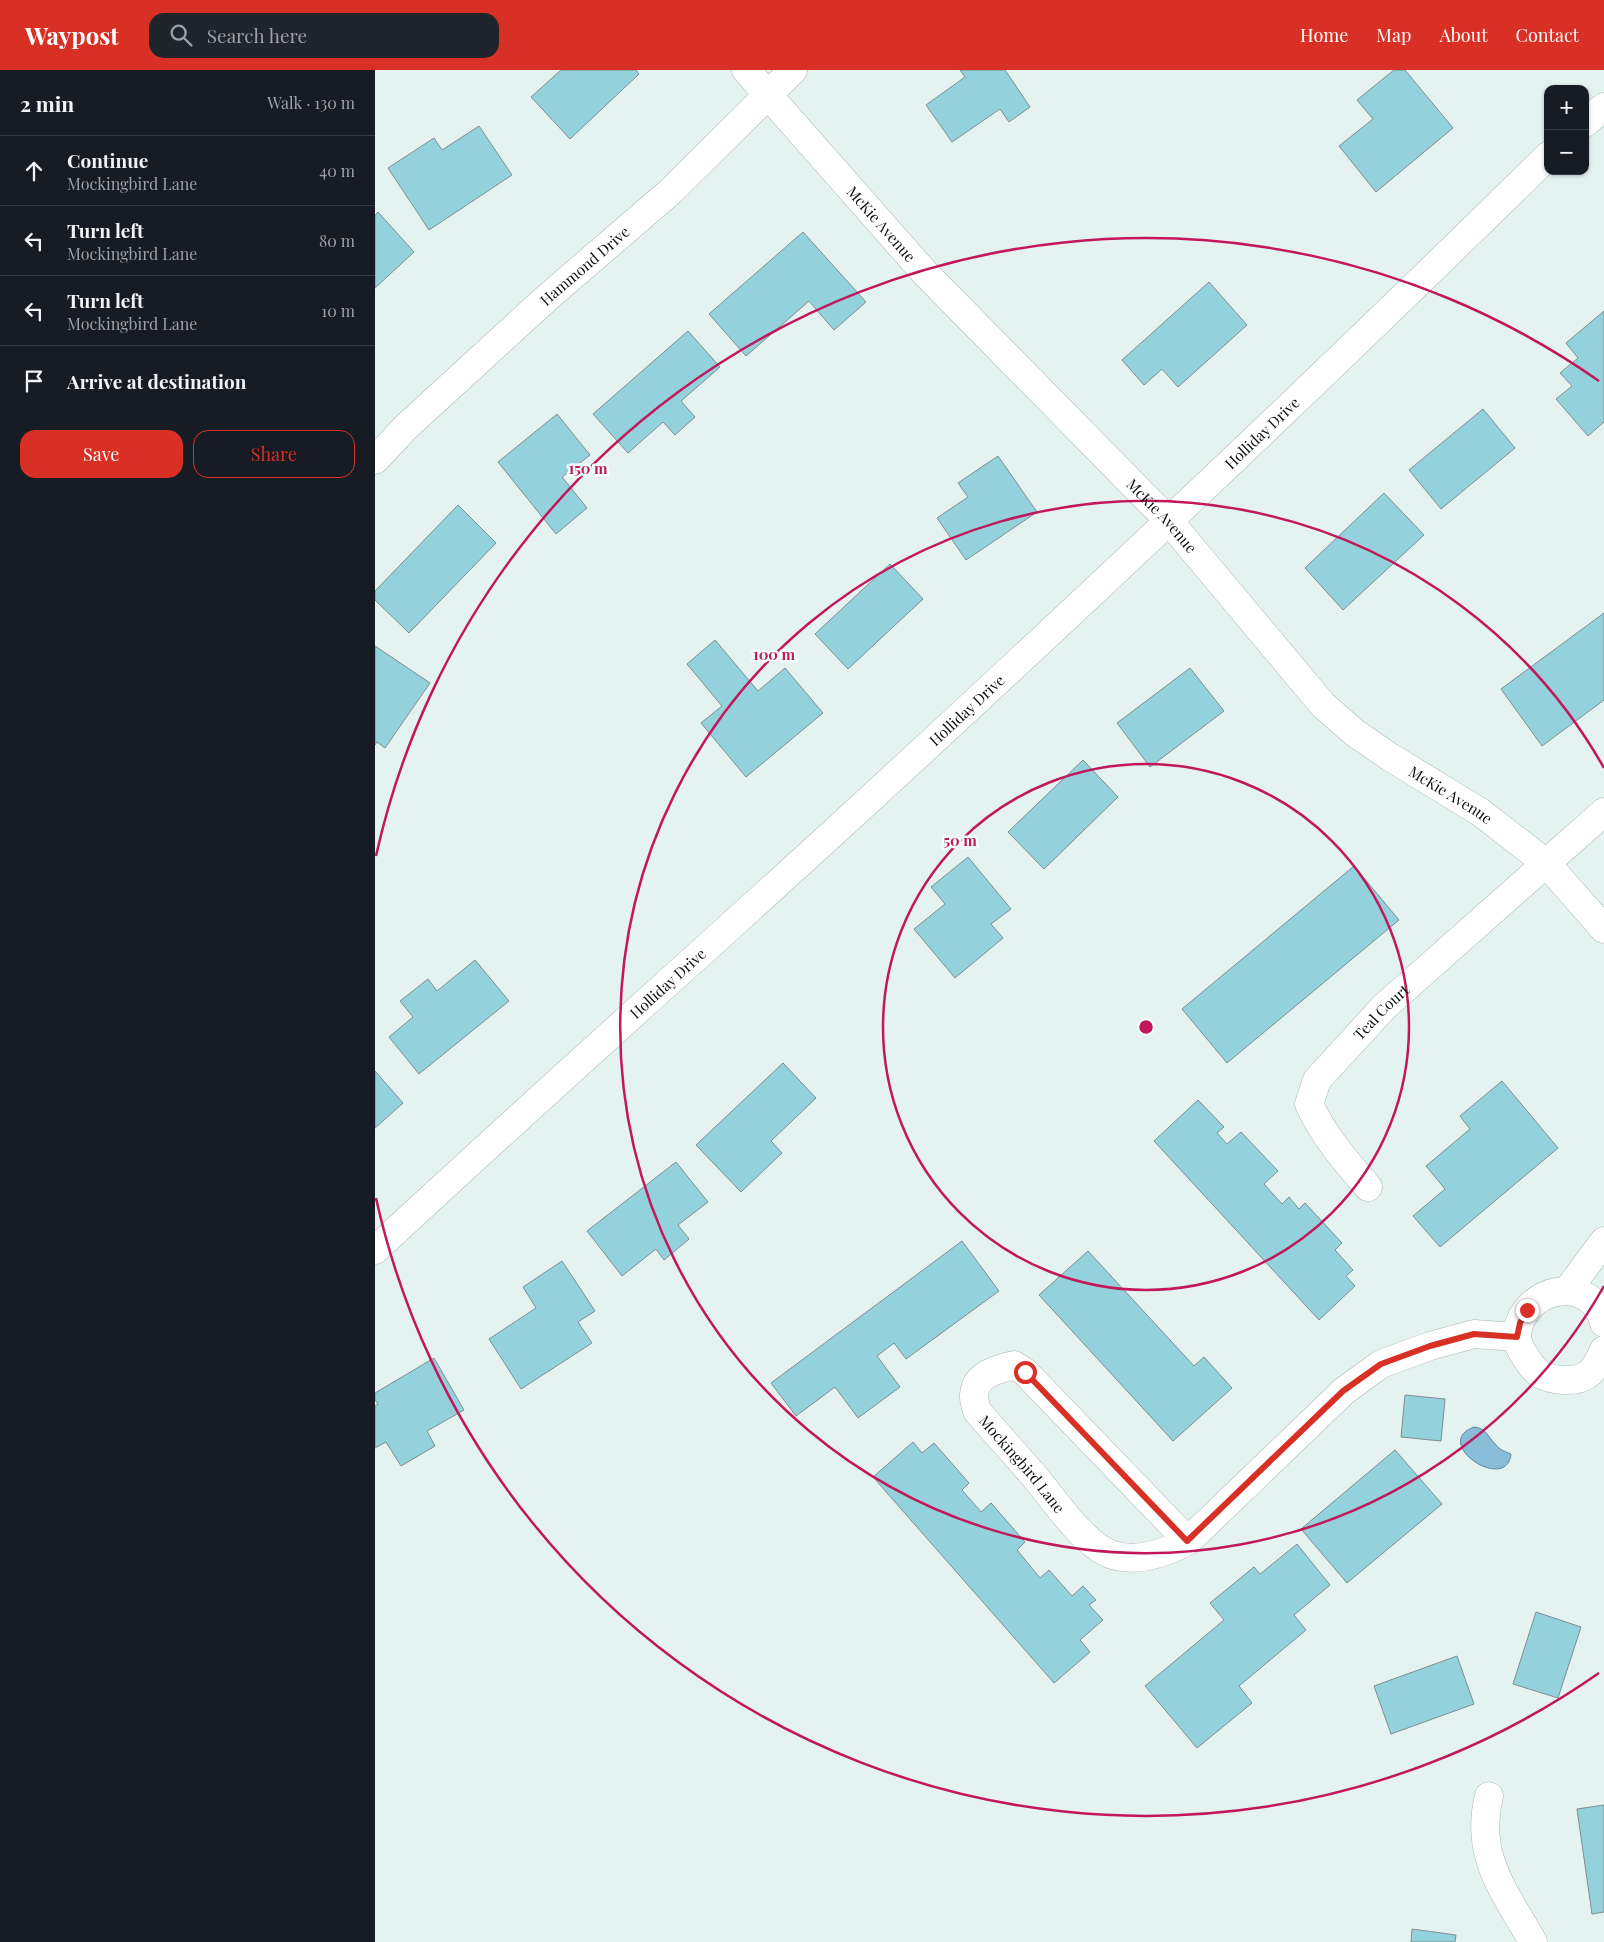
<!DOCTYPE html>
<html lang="en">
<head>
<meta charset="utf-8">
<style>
	:root { --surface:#171b24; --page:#20242c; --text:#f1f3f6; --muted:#9ea1a6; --line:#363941; --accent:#d93025 }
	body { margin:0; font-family:"Playfair Display",serif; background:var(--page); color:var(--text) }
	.controls { position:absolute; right:15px; top:15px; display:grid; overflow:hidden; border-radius:10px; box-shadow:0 1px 4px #0004 }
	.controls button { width:45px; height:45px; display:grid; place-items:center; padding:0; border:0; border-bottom:1px solid var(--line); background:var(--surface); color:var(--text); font:25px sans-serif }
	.stop { position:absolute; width:15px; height:15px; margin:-11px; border:4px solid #d93025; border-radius:50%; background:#fff }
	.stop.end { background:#d93025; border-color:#fff; box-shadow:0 1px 5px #0008 }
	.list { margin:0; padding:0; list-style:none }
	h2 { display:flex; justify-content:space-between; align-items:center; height:65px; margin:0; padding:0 20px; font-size:21px }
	h2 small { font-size:16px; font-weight:400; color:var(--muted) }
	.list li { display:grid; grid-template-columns:32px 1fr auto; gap:15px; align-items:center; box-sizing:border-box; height:70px; padding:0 20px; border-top:1px solid var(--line) }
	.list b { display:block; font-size:19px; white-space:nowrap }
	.list p { margin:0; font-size:16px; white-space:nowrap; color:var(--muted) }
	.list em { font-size:16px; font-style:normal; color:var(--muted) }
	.actions { display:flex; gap:10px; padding:15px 20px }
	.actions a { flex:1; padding:11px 0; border:1px solid var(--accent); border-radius:15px; text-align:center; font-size:18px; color:var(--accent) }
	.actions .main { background:var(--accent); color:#fff }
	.icon { flex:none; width:28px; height:28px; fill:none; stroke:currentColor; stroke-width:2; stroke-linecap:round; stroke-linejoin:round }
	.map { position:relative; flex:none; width:1229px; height:1872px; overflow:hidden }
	header { display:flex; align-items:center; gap:30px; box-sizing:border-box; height:70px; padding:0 25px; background:var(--accent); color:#fff }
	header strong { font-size:24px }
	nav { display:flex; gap:28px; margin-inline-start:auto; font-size:18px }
	.search { width:350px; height:45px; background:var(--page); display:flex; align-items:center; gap:12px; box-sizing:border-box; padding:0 18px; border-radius:15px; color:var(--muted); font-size:19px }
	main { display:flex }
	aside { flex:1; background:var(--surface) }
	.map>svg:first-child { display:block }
	.water { fill:#89bcd6; stroke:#63889a }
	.building { fill:#93d2dc; stroke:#808d8f }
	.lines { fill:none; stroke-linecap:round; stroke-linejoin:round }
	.street-casing { stroke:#a9b6b4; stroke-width:29 }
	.secondary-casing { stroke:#a9b6b4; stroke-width:29 }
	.street { stroke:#fff; stroke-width:28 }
	.secondary { stroke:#fff; stroke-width:28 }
	.route { stroke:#d93025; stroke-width:6 }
	.ring { fill:none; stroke:#c2185b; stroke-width:2.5 }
	.labels { text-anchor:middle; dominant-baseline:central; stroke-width:5; stroke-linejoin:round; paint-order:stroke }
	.street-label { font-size:15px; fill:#090e0d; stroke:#f1fffd }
	.centre { fill:#c2185b; stroke:#f1fffd; stroke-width:2.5 }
	.ring-label { font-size:15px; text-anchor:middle; font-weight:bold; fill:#c2185b; stroke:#f1fffd; stroke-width:5; stroke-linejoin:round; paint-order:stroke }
</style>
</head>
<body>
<header>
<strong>Waypost</strong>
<div class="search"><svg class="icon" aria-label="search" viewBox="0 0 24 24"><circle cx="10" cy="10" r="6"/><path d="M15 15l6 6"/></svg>Search here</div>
<nav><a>Home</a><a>Map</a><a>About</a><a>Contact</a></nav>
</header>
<main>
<aside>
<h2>2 min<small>Walk · 130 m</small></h2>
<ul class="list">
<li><svg class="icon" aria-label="ahead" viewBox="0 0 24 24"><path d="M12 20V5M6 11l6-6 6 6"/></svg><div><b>Continue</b><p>Mockingbird Lane</p></div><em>40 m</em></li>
<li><svg class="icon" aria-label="left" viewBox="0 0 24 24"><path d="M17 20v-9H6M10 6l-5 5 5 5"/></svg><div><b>Turn left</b><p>Mockingbird Lane</p></div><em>80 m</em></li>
<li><svg class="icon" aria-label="left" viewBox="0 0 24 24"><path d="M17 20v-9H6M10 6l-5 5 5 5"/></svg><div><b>Turn left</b><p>Mockingbird Lane</p></div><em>10 m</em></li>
<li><svg class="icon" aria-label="arrive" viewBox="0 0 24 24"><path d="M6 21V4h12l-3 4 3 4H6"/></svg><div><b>Arrive at destination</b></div></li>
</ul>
<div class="actions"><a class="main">Save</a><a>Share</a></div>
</aside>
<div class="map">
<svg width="1229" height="1872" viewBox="0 0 1229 1872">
	<rect width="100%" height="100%" fill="#e4f2f0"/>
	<!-- water -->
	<path class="water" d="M 1099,1357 C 1111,1358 1113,1367 1121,1375 C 1125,1380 1131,1382 1136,1384 C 1132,1424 1055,1373 1099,1357 Z"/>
	<!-- building -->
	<g class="building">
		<polygon points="186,0 261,0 264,4 195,69 156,27"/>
		<polygon points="585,0 630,0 655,37 634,52 625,39 577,72 551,35 590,7"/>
		<polygon points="1019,0 1030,0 1078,58 1001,122 964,76 998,49 982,30"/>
		<polygon points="104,56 137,105 54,160 13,98 59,68 67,80"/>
		<polygon points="3,142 39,182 0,218 0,145"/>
		<polygon points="428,162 491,232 459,260 434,231 371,286 334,244"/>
		<polygon points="834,212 872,255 803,317 787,299 769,315 747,290"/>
		<polygon points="1229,241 1229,352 1213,366 1181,329 1197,316 1185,303 1203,288 1191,273"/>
		<polygon points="313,261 345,297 306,331 320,347 300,365 288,352 253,383 218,344"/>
		<polygon points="1108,339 1140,378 1066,439 1034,400"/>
		<polygon points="182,344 215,385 187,407 212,438 181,464 123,392"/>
		<polygon points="623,386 662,442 591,490 562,448 593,427 583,413"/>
		<polygon points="1009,423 1049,465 968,540 930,498"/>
		<polygon points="83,435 121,473 34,563 0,530 0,521"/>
		<polygon points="515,494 548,529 473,599 440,564"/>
		<polygon points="1229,543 1229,630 1167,676 1126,619"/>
		<polygon points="340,570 383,621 410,598 448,643 371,707 326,653 347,636 312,594"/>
		<polygon points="0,576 55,613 10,678 2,672 0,675"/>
		<polygon points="815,598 849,641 775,697 742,653"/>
		<polygon points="708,690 743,727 669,799 633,762"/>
		<polygon points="593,787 636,839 616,854 628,868 580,908 539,859 570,834 556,817"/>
		<polygon points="979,796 1024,850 852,993 807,939"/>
		<polygon points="100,890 134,931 44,1004 14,967 38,947 25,931 53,909 62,921"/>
		<polygon points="408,993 441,1028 396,1071 407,1083 366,1122 321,1075"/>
		<polygon points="0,1001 28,1033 0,1058"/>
		<polygon points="1127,1011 1183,1078 1065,1177 1038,1146 1070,1119 1051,1096 1095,1059 1085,1046"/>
		<polygon points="823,1030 849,1057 842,1063 852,1074 866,1062 903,1101 889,1114 907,1134 914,1127 924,1139 930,1133 967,1173 960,1180 978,1200 971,1206 980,1216 944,1250 779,1071"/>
		<polygon points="301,1092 333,1132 303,1155 314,1169 289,1190 281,1179 247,1206 212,1161"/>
		<polygon points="587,1171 624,1221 531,1289 519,1273 502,1286 525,1317 483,1348 460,1317 421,1346 396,1313"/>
		<polygon points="713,1181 819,1296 829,1287 857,1318 798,1371 664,1225"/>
		<polygon points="187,1191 220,1241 203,1252 217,1273 146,1319 114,1269 161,1238 148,1217"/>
		<polygon points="59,1288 89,1340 52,1361 60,1376 26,1396 11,1372 0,1378 0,1336 3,1334 0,1330 0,1323"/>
		<polygon points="1030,1325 1070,1329 1066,1371 1026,1367"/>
		<polygon points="538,1372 547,1383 559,1373 594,1413 587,1420 606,1442 616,1433 650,1472 642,1480 665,1508 674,1500 697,1526 708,1516 721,1530 714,1535 728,1550 705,1570 715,1582 679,1613 498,1407"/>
		<polygon points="1020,1380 1067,1434 972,1513 926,1459"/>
		<polygon points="922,1474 955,1515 919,1545 931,1560 864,1616 877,1633 822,1678 770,1616 849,1550 835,1533 879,1497 885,1504"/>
		<polygon points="1161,1542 1206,1557 1183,1628 1138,1614"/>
		<polygon points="1082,1586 1099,1634 1016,1664 999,1616"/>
		<polygon points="1229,1735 1229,1842 1217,1844 1202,1739"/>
		<polygon points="1037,1859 1081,1865 1080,1872 1036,1872"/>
	</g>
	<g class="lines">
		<defs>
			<g id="street">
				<path id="s1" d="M 371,0 L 549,202 L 794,451 L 948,635 L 980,663 L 1015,687 L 1105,742 L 1171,793 L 1229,859"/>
				<polyline points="1210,53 1229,37"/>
				<path id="s2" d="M 993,1117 C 969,1089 950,1068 934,1034 L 942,1010 L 1009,937 L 1229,742"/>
				<path id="s3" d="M 0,1180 C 147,1043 298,909 447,773 C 693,548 935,320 1173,86"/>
				<polyline points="1192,1221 1229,1171"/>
				<path d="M 1229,1253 C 1217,1202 1146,1217 1142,1265 C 1142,1270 1145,1278 1148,1283 C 1152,1290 1157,1298 1164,1303 C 1176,1311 1200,1313 1212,1305 C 1220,1300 1225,1289 1229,1280"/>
				<path id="s4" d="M 813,1471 L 650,1302 L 639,1295 C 623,1299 600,1304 599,1325 C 598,1330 601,1336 602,1341 C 621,1363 641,1385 660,1407 C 679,1430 708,1473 735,1484 C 761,1494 790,1483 813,1471 L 969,1321 L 1006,1294 L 1055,1276 L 1099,1264 L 1142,1267"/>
				<path d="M 1114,1726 C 1099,1786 1130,1822 1158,1872"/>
			</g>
			<g id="secondary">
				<path id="s5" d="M 0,390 L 32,356 L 173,227 L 296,121 L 418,0"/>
			</g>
		</defs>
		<!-- street casing -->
		<use href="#street" class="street-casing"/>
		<!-- secondary casing -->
		<use href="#secondary" class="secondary-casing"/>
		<!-- street -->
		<use href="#street" class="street"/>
		<!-- secondary -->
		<use href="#secondary" class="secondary"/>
	</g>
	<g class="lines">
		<!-- route -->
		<polyline class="route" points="650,1302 812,1471 968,1321 1006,1294 1055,1276 1099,1264 1142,1267 1145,1253 1152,1240"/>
	</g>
	<!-- distance rings -->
	<g class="ring">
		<circle cx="771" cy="957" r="263"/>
		<path d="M1229 1216A526 526 0 1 1 1229 698"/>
		<path d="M1224 1603A789 789 0 0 1 1 1128M1 786A789 789 0 0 1 1224 311"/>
	</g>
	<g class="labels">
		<!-- street labels -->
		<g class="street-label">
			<text stroke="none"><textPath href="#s1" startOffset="205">McKie Avenue</textPath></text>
			<text stroke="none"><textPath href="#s5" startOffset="286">Hammond Drive</textPath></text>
			<text stroke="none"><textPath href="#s3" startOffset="1206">Holliday Drive</textPath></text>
			<text stroke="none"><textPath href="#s1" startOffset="610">McKie Avenue</textPath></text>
			<text stroke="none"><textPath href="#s3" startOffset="801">Holliday Drive</textPath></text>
			<text stroke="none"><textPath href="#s1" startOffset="1015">McKie Avenue</textPath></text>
			<text stroke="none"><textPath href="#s3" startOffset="396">Holliday Drive</textPath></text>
			<text stroke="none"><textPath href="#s2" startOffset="221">Teal Court</textPath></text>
			<text stroke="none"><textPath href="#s4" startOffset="388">Mockingbird Lane</textPath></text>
		</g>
	</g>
	<circle cx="771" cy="957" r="8" class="centre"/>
	<g class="ring-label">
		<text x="213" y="404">150 m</text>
		<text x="399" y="590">100 m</text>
		<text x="585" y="776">50 m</text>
	</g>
</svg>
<div class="controls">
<button>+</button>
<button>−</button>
</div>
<div class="stop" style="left:650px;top:1302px"></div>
<div class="stop end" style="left:1152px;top:1240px"></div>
</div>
</main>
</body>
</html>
